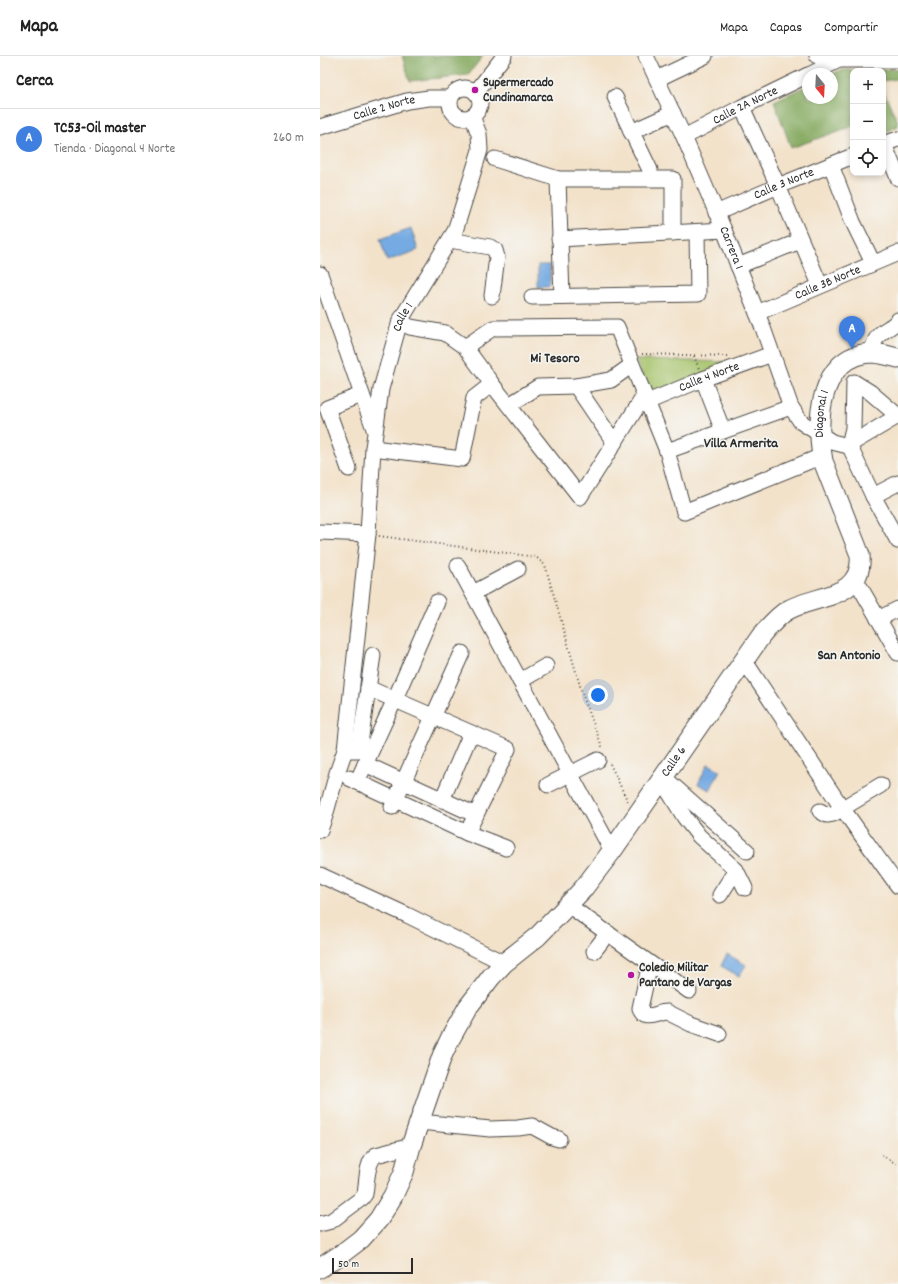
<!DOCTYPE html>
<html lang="es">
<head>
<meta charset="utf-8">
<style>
	:root { --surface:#fff; --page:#f6f6f6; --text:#222; --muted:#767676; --line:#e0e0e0; --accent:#ea580c }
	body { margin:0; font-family:Dekko,sans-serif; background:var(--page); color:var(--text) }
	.controls { position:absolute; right:12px; top:12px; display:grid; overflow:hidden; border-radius:8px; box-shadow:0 2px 6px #0003 }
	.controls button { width:36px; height:36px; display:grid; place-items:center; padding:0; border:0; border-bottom:1px solid var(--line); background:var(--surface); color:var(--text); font:20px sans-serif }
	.compass { position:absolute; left:482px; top:12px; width:36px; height:36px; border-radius:50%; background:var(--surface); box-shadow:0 2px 6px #0003; rotate:162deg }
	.scale { position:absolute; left:12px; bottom:10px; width:81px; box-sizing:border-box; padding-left:4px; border:2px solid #2b2b2b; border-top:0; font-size:11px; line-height:14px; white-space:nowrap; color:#2b2b2b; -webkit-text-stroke:3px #f6f6f2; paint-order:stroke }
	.you { position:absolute; left:278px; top:639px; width:14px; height:14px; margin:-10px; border:3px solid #fff; border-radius:50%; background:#1a73e8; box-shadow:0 0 0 6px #1a73e833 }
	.badge { display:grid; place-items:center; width:26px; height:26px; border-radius:50%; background:var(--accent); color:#fff; font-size:13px; font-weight:700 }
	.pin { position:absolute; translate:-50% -33px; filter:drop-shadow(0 1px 2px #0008) }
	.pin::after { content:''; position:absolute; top:21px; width:14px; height:12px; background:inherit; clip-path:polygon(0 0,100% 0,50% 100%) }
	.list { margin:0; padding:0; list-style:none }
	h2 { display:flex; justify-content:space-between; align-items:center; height:52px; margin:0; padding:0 16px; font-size:17px }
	h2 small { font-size:13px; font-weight:400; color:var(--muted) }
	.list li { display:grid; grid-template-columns:26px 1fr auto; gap:12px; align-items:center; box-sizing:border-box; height:60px; padding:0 16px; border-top:1px solid var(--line) }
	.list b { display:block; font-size:15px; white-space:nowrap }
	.list p { margin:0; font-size:13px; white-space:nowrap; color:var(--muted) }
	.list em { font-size:13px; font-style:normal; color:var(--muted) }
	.icon { flex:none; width:22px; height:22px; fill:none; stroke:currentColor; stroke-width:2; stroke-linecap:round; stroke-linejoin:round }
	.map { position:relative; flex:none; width:578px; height:1228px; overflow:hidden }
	header { display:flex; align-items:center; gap:24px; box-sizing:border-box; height:56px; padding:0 20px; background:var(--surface); border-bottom:1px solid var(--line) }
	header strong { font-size:19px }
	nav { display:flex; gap:22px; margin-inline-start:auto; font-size:14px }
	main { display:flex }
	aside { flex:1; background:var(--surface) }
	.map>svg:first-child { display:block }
	.green { fill:#a6c36a; stroke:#68774a }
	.forest { fill:#84a95e; stroke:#586a44 }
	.water { fill:#74aae2; stroke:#506a86 }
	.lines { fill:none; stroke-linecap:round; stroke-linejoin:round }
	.minor-casing { stroke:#494643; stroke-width:17 }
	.major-casing { stroke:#494643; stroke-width:21 }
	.path { stroke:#494643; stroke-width:2; stroke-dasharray:1 3; stroke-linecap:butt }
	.minor { stroke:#fff; stroke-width:15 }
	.major { stroke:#fff; stroke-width:19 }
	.poi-dot { fill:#b5179e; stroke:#f6f6f2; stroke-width:1.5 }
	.labels { text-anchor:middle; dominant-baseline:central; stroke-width:3; stroke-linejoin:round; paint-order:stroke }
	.poi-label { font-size:13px; font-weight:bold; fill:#2b2b2b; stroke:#f6f6f2; text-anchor:start }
	.street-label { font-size:13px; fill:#2b2b2b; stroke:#f6f6f2 }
	.neighbourhood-label { font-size:14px; font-weight:bold; fill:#2b2b2b; stroke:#f6f6f2 }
</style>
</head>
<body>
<header>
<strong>Mapa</strong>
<nav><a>Mapa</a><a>Capas</a><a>Compartir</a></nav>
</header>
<main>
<aside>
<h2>Cerca<small></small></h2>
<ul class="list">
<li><span class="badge" style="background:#3f7fe0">A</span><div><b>TC53-Oil master</b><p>Tienda · Diagonal 4 Norte</p></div><em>260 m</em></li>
</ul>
</aside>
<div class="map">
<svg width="578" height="1228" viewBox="0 0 578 1228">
	<rect width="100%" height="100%" fill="#f6f6f2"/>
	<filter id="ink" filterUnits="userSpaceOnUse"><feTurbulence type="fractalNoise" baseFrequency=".025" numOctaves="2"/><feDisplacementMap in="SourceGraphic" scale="8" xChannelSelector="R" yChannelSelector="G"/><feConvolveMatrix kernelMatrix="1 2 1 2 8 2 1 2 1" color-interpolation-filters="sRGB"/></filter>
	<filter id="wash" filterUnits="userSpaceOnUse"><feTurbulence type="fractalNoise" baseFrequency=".012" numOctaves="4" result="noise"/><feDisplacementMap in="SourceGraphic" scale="16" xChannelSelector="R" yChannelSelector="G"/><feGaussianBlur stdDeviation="0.9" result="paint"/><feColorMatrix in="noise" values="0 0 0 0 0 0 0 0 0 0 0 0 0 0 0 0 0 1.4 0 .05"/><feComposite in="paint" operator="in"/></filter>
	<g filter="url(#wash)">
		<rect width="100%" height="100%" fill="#f3e2ca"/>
		<!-- green -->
		<polygon class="green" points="316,304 423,306 331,343"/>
		<!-- forest -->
		<g class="forest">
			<polygon points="82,0 163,0 148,19 90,25"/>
			<polygon points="578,13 578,23 563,25 563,15 533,15 533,70 471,92 454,45 488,29 488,42 512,42 512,18 522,14"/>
			<polygon points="563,34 578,66 578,70 563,77"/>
		</g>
		<!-- water -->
		<g class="water">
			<polygon points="91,172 98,194 67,205 60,183"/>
			<rect x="218" y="209" width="12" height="22"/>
			<polygon points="388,708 400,714 390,734 378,728"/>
			<polygon points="407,898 426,909 419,920 401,910"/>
		</g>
	</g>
	<g filter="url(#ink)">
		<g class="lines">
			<defs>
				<g id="minor">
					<path id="s1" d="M 326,0 L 364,81 L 404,174 L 443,272 L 471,351 L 481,366 L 512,386 L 524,389 L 529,389 L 578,360"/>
					<polyline points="497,0 519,4 578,4"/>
					<polyline points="491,18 519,4"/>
					<polyline points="337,23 385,0"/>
					<circle cx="145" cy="47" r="15"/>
					<polyline points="156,36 184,0"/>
					<polyline points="295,41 330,114"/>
					<polyline points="422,51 458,130 500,229"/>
					<path id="s2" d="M 0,71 L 87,45 L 109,42 L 130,42"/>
					<polyline points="311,76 353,57"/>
					<path id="s3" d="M 364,81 L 422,51 L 488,19"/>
					<polyline points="563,88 578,83"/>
					<polyline points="564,88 578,122"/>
					<polyline points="175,103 238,123 353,123 353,177"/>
					<polyline points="511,109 533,166 553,207"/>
					<polyline points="238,123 242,240"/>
					<path id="s4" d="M 396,157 L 458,130 L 533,100"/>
					<polyline points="239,183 404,174"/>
					<polyline points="130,184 170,191 175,194 177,201 172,240"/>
					<polyline points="418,210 480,185"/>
					<polyline points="0,218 54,373"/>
					<polyline points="212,241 378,238 377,176"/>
					<path id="s5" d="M 437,257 L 578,197"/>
					<polyline points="80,265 90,271 125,277 145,291 172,328 260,441 324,340"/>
					<polyline points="145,291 173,272 297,271 347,395 364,456 502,400"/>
					<path d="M 551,297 C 553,291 554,284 559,279 C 565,273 573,271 578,264"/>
					<polyline points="383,323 403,375"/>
					<polyline points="256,330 294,386"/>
					<path id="s6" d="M 327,346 L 383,323 L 452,298"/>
					<polyline points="189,349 218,331 256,330 291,324 312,309"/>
					<polyline points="578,360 550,336 534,326 533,372 529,389 553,440 578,485"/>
					<polyline points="53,392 142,403 154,342 172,328"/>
					<polyline points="347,395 471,351"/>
					<polyline points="29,413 7,352 41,339"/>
					<polyline points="553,440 578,427"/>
					<polyline points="0,476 48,478"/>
					<polyline points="138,510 292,795"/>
					<polyline points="536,524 578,597"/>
					<polyline points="153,537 198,513"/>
					<polyline points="558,563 578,553"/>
					<polyline points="424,604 522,752 578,830"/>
					<polyline points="200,625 226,610"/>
					<polyline points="48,632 188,693 147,777"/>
					<polyline points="25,694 39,694 53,599"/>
					<polyline points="45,708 156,759"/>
					<polyline points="29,722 147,777 186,792"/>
					<polyline points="341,723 365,762 379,780 416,814 425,832"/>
					<polyline points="347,724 427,795"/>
					<polyline points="37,726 75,643 117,546"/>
					<polyline points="228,729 278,704"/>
					<polyline points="122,744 151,677"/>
					<polyline points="72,751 142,597"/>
					<polyline points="500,755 507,759 513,758 561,729"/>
					<path id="s7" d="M 0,774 L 5,760 L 17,717 L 25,694 L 48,478 L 53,392 L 61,333 L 80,265 L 135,175 L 160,94 L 159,78 L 152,60"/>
					<polyline points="0,819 87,859 184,907"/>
					<polyline points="400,839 416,814"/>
					<polyline points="248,849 369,935"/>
					<polyline points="274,895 288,877"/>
					<path d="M 330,908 L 320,952 C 324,967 336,956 347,956 L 371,968 L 399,978"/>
					<polyline points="100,1066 170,1073 198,1072 212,1070 232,1081 239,1083"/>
					<path d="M 0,1168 L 11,1165 L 42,1142 L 45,1138 C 47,1127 46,1106 56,1099 L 91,1090"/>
				</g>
				<g id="major">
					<path id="s8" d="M 0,1212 L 20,1199 L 41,1183 L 59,1163 L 73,1140 L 84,1116 L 91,1090 L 122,1000 L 130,983 L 148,951 L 171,921 L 184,907 L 218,880 L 248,849 L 263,833 L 292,795 L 441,580 C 449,571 457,560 468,554 C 495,539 544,543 540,499 L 503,405 C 495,367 499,299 551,297 C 560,297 569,300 578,302"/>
				</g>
			</defs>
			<!-- minor casing -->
			<use href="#minor" class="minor-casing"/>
			<!-- major casing -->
			<use href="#major" class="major-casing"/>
			<!-- path -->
			<g class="path">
				<polyline points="322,298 407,300"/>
				<polyline points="374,300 379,313"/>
				<polyline points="59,480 216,501 225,509 263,640 283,693"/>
				<polyline points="290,708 308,746"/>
				<polyline points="562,1099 578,1109"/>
			</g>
			<!-- minor -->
			<use href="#minor" class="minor"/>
			<!-- major -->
			<use href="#major" class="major"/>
		</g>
	</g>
	<!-- markers -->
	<g class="poi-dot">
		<circle cx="155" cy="34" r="4"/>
		<circle cx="311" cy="919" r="4"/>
	</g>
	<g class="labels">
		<!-- poi labels -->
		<g class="poi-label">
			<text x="163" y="27">Supermercado<tspan x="163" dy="15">Cundinamarca</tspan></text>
			<text x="319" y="912">Coledio Militar<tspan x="319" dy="15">Pantano de Vargas</tspan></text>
		</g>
		<!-- street labels -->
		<g class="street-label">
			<text stroke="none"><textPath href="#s3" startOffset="69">Calle 2A Norte</textPath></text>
			<text stroke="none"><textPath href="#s2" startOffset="67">Calle 2 Norte</textPath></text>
			<text stroke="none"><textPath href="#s4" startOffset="74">Calle 3 Norte</textPath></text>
			<text stroke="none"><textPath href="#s1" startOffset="210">Carrera 1</textPath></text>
			<text stroke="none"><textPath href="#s5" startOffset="77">Calle 3B Norte</textPath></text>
			<text stroke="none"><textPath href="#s7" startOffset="522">Calle 1</textPath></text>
			<text stroke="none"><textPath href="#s6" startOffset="67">Calle 4 Norte</textPath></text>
			<text stroke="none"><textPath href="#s8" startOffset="1069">Diagonal 1</textPath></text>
			<text stroke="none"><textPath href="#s8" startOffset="630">Calle 6</textPath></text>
		</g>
		<!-- neighbourhood labels -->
		<g class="neighbourhood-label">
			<text x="235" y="303">Mi Tesoro</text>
			<text x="421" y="388">Villa Armerita</text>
			<text x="529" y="600">San Antonio</text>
		</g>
	</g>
</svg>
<div class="controls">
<button>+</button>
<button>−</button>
<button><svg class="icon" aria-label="locate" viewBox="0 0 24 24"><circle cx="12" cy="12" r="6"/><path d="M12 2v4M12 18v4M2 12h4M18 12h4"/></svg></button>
</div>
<svg class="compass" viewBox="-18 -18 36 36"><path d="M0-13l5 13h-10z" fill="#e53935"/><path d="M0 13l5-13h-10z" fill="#767676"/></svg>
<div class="scale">50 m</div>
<div class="you"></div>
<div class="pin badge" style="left:532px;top:293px;background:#3f7fe0">A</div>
</div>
</main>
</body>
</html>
